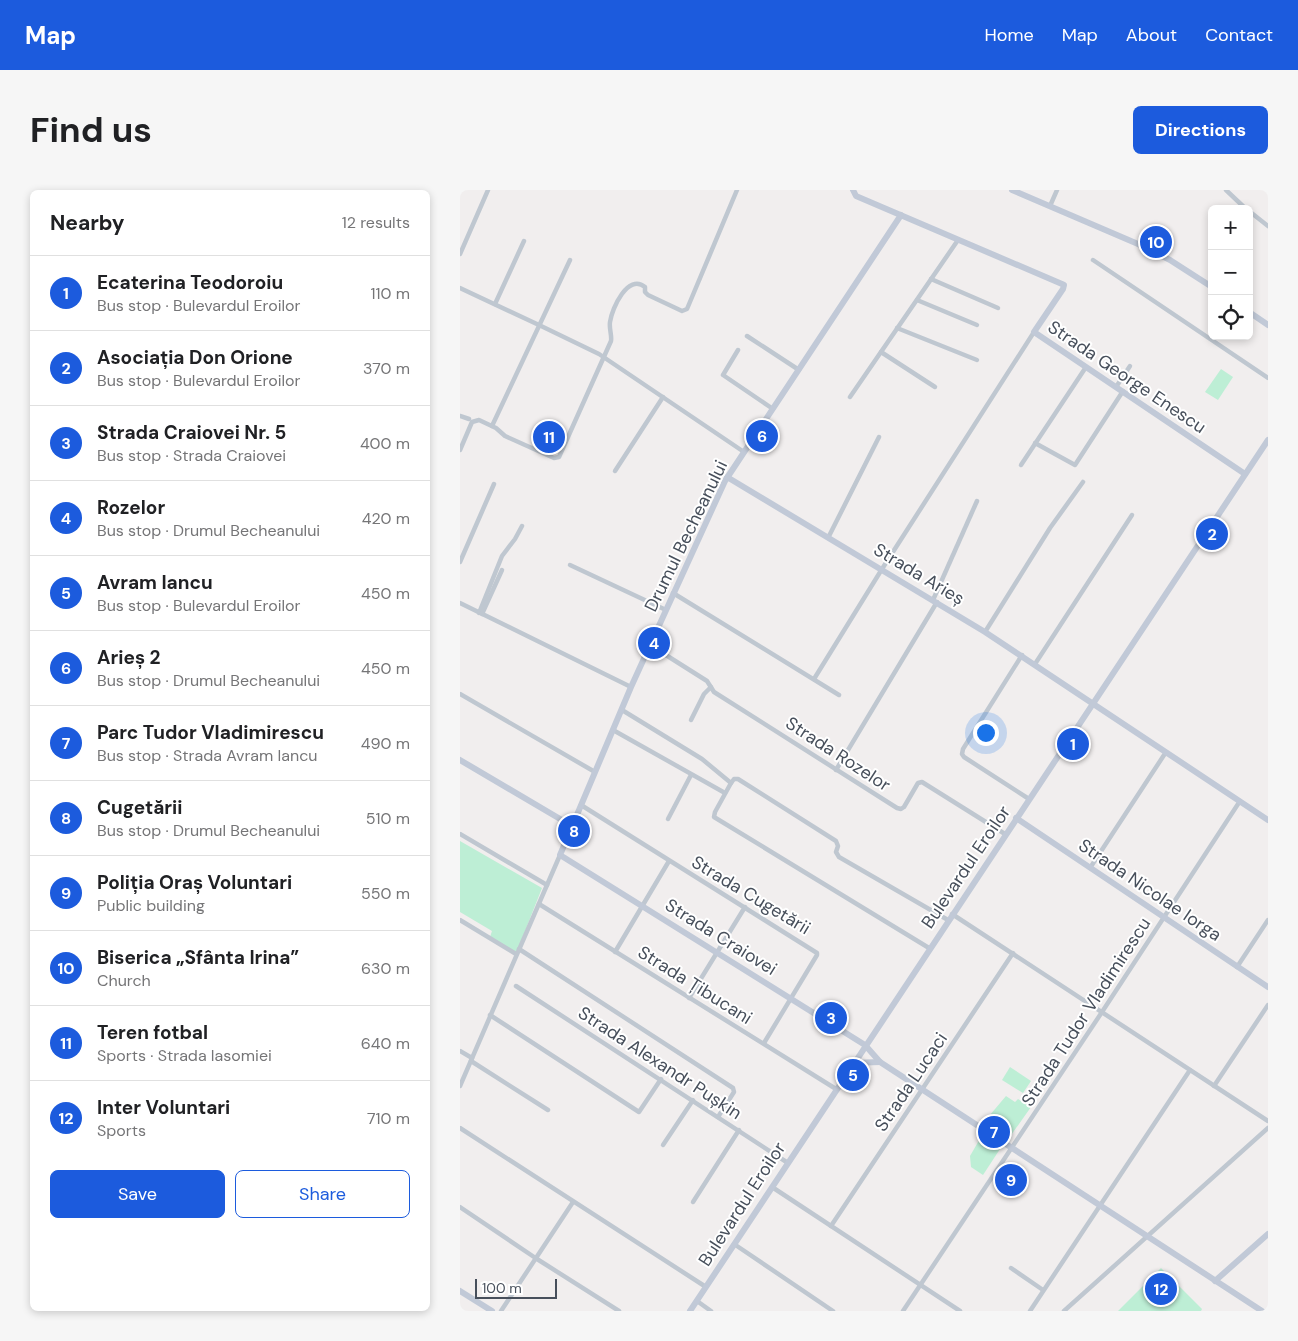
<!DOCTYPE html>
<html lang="en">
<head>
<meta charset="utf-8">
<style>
	:root { --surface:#fff; --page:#f6f6f6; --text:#202124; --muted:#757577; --line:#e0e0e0; --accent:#1c5bdd }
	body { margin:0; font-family:"DM Sans",sans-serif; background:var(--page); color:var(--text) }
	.controls { position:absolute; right:15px; top:15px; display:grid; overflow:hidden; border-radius:8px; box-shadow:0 2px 8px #0003 }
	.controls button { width:45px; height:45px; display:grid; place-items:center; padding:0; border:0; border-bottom:1px solid var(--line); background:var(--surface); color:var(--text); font:25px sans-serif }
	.scale { position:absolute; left:15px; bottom:12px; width:82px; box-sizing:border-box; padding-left:5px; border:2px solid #474f5b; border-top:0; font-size:14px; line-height:18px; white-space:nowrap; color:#474f5b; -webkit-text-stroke:4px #fff; paint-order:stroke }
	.you { position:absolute; left:525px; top:542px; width:18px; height:18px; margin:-12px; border:4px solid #fff; border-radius:50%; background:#1a73e8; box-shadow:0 0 0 8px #1a73e833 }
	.badge { display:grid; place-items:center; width:32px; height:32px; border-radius:50%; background:var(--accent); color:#fff; font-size:16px; font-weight:700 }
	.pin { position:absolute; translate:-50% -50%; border:2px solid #fff; box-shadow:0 1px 5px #0006 }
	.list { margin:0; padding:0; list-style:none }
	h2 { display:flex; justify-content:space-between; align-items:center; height:65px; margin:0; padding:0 20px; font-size:21px }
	h2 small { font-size:16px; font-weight:400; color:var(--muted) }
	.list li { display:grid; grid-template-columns:32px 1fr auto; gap:15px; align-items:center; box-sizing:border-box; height:75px; padding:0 20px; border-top:1px solid var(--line) }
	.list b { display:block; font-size:19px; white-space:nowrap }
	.list p { margin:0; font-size:16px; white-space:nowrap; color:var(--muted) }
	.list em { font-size:16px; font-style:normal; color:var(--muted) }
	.actions { display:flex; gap:10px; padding:15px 20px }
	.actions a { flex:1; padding:11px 0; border:1px solid var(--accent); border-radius:8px; text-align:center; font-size:18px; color:var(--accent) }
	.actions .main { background:var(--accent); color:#fff }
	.icon { flex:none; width:28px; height:28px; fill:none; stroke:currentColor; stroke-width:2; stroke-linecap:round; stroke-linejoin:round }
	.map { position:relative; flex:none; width:808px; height:1121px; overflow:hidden; border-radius:8px }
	header { display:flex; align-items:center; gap:30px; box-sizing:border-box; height:70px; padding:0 25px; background:var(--accent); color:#fff }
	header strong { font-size:24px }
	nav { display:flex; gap:28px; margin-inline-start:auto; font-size:18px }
	.intro { display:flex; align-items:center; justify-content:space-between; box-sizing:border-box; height:120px; padding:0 30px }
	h1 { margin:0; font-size:35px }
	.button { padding:12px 22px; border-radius:8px; background:var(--accent); color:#fff; font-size:18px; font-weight:700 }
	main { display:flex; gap:30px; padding:0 30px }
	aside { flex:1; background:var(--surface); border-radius:8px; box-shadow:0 2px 8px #0003 }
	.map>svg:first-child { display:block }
	.green { fill:#bdeed5 }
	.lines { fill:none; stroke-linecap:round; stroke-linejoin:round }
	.street { stroke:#bfc7d0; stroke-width:4.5 }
	.secondary { stroke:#c1c9d7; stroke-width:6 }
	.labels { text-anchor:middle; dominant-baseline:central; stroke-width:4; stroke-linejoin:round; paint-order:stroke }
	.street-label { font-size:18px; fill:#474f5b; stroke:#fff }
</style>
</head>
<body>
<header>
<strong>Map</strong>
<nav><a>Home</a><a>Map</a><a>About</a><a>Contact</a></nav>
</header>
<div class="intro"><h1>Find us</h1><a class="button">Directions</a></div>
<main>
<aside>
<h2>Nearby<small>12 results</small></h2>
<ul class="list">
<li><span class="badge">1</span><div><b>Ecaterina Teodoroiu</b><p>Bus stop · Bulevardul Eroilor</p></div><em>110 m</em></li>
<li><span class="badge">2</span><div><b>Asociația Don Orione</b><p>Bus stop · Bulevardul Eroilor</p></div><em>370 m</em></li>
<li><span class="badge">3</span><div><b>Strada Craiovei Nr. 5</b><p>Bus stop · Strada Craiovei</p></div><em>400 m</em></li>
<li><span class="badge">4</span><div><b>Rozelor</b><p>Bus stop · Drumul Becheanului</p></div><em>420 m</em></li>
<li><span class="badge">5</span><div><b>Avram Iancu</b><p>Bus stop · Bulevardul Eroilor</p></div><em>450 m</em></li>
<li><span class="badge">6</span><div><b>Arieș 2</b><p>Bus stop · Drumul Becheanului</p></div><em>450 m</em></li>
<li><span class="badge">7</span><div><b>Parc Tudor Vladimirescu</b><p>Bus stop · Strada Avram Iancu</p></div><em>490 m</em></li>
<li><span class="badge">8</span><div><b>Cugetării</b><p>Bus stop · Drumul Becheanului</p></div><em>510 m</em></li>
<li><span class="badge">9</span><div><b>Poliția Oraș Voluntari</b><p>Public building</p></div><em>550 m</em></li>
<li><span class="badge">10</span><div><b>Biserica „Sfânta Irina”</b><p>Church</p></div><em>630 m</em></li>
<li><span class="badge">11</span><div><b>Teren fotbal</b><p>Sports · Strada Iasomiei</p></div><em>640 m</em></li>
<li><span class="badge">12</span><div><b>Inter Voluntari</b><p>Sports</p></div><em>710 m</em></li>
</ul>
<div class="actions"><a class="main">Save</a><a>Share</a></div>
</aside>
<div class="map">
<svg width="808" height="1121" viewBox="0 0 808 1121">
	<rect width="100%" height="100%" fill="#f1eeee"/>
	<!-- green -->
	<g class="green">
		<polygon points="761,179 773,187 758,210 745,202"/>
		<polygon points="80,233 105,244 98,261 73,250"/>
		<polygon points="0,651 82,698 56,764 30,747 32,741 0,722"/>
		<polygon points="550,877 571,891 563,903 542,890"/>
		<polygon points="546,906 555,912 558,909 571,917 549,948 524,932"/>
		<polygon points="521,947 540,959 523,985 511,977 510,966"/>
		<polygon points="701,1078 742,1119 741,1121 658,1121"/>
	</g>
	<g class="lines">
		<!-- street -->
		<g class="street">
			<polyline points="766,0 786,19"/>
			<polyline points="590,16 597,0"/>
			<polyline points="789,21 808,36"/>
			<polyline points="0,64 28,0"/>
			<polyline points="633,70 808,188"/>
			<polyline points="471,89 538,118"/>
			<polyline points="0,98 79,135 139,164 284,262"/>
			<polyline points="457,110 517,135"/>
			<polyline points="35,114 64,51"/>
			<polyline points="437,138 517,170"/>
			<polyline points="287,146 339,180"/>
			<polyline points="278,160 263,185 313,219"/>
			<polyline points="421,162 475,197"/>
			<polyline points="656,197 670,176"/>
			<polyline points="390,207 498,50"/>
			<polyline points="0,226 9,229"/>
			<polyline points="32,236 110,70"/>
			<polyline points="575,253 615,275 663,201"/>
			<path d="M 0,260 L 12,232 L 19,230 L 36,238 L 45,246 L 94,268 L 99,267 L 151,151 C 152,145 149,139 150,132 C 152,118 168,83 185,97 L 185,102 L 188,105 L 222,121 L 227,119 L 277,0"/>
			<polyline points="561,275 626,177"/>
			<polyline points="155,281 203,207"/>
			<polyline points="368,348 419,247"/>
			<polyline points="0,372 34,294"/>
			<polyline points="110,375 206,420"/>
			<polyline points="213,403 379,505"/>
			<polyline points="473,410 517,311"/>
			<polyline points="0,413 171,497"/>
			<polyline points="19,423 42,366 55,349 62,336"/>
			<polyline points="22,424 42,380"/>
			<polyline points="525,442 590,338 623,292"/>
			<polyline points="190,455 247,491 254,502 437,618 441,619 444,617 458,593 462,592 545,644"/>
			<polyline points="562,465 503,559 502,564 504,567 569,609"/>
			<polyline points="575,474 672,325"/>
			<polyline points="354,489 422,379 574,142"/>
			<polyline points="0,504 135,582"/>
			<polyline points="162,520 242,569 271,593"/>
			<polyline points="231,530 244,504 251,497"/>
			<polyline points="153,540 265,603"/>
			<polyline points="376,580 477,412"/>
			<polyline points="121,615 357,763 357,765 304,853"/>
			<polyline points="208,629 231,585"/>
			<polyline points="0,644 87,695"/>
			<polyline points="630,678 706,562"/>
			<polyline points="79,714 376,899"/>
			<polyline points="492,724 808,931"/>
			<polyline points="0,730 56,764"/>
			<polyline points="469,758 254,627 255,622 271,593 274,589 278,589 376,651 378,656 376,662 379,667 488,730"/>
			<polyline points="59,759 273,898 274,902 258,927"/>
			<polyline points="155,762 209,671"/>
			<polyline points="777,777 808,730"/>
			<polyline points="56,796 328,973"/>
			<polyline points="229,808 285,717"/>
			<polyline points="30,825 179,922 201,889"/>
			<polyline points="0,861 12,868"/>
			<polyline points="11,871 88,920"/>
			<polyline points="0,896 100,665"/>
			<polyline points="754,896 808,815"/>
			<polyline points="0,938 246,1097"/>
			<polyline points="203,955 233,910"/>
			<polyline points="312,997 500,1121"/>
			<polyline points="233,1012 279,940"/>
			<polyline points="0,1017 77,1069 159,1121"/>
			<polyline points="371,1036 553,763"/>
			<polyline points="274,1054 373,1121"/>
			<polyline points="551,1078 583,1100"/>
			<polyline points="237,1111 251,1121"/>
			<polyline points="41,1121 113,1012"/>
			<polyline points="443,1121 642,822 780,611"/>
			<polyline points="570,1121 730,880"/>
			<polyline points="604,1121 808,938"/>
		</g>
		<!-- secondary -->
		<g class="secondary">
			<polyline points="393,0 396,6 602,94 604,95 603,99 574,142 785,284"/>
			<polyline points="552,0 685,57 710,70 752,97"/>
			<polyline points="441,25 265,291 171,497 100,665 405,855 420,872 802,1121"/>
			<polyline points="789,122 808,135"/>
			<polyline points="267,287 525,442 808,630"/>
			<polyline points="0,570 112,636"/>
			<polyline points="556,628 808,797"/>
			<polyline points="393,873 420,872"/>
			<polyline points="755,1091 808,1044"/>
			<polyline points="0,1101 32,1121"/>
			<polyline points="230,1121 808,250"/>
		</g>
	</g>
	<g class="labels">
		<!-- street labels -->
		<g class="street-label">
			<text transform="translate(667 187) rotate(34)">Strada George Enescu</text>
			<text transform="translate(226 346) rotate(-64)">Drumul Becheanului</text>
			<text transform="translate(459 384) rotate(31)">Strada Arieș</text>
			<text transform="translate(378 564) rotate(33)">Strada Rozelor</text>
			<text transform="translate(506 677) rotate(-56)">Bulevardul Eroilor</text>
			<text transform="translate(690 700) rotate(34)">Strada Nicolae Iorga</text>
			<text transform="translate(291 705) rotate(31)">Strada Cugetării</text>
			<text transform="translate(261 747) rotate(32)">Strada Craiovei</text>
			<text transform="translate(235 795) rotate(32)">Strada Țibucani</text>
			<text transform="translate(626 822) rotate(-57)">Strada Tudor Vladimirescu</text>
			<text transform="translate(200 873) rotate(33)">Strada Alexandr Pușkin</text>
			<text transform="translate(451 892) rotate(-56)">Strada Lucaci</text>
			<text transform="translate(282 1014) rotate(-57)">Bulevardul Eroilor</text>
		</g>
	</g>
</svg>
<div class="controls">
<button>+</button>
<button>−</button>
<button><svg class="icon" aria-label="locate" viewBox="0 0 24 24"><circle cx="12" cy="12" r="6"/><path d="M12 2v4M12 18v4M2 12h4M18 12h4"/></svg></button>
</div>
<div class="scale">100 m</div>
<div class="you"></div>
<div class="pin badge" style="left:613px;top:554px">1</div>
<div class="pin badge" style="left:752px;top:344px">2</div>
<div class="pin badge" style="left:371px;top:828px">3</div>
<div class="pin badge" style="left:194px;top:453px">4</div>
<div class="pin badge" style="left:393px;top:885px">5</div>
<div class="pin badge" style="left:302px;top:246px">6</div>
<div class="pin badge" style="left:534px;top:942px">7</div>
<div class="pin badge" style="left:114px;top:641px">8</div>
<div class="pin badge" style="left:551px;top:990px">9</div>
<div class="pin badge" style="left:696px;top:52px">10</div>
<div class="pin badge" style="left:89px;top:247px">11</div>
<div class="pin badge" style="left:701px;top:1099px">12</div>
</div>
</main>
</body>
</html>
